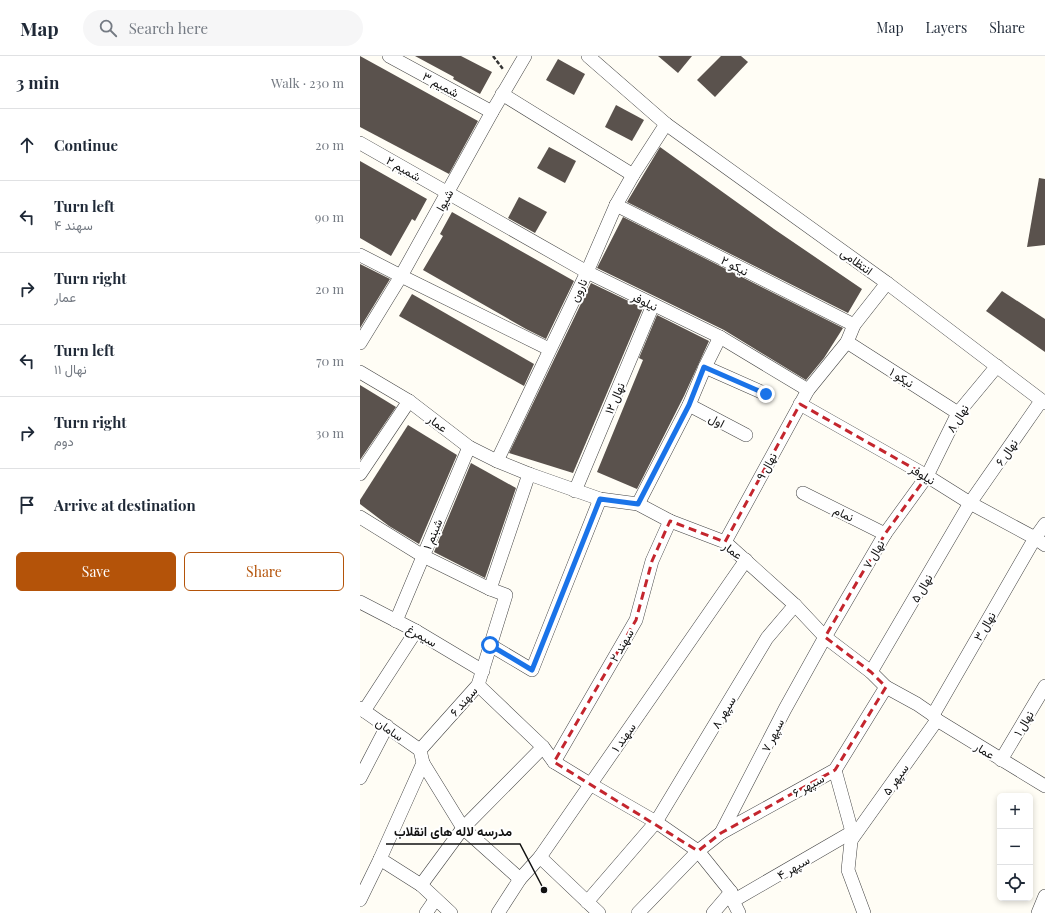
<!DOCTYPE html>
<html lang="en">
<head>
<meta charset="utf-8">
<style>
	:root { --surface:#fff; --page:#f6f6f7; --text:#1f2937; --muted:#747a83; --line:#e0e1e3; --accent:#b45309 }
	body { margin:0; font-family:"Playfair Display",Vazirmatn,serif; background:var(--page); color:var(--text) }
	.controls { position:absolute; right:12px; bottom:12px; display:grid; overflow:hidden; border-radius:6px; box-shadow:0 2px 6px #0003 }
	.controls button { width:36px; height:36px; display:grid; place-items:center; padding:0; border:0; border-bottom:1px solid var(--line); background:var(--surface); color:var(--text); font:20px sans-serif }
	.stop { position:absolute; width:12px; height:12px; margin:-9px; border:3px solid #1a73e8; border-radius:50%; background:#fff }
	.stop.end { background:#1a73e8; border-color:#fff; box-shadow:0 1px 4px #0008 }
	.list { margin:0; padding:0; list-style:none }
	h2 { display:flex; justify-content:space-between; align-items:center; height:52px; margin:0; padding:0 16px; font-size:17px }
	h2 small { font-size:13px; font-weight:400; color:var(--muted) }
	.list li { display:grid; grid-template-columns:26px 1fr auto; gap:12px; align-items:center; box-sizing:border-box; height:72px; padding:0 16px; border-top:1px solid var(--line) }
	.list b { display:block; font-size:15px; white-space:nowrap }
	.list p { margin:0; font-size:13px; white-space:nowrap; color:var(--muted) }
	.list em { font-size:13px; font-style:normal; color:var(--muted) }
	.actions { display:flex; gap:8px; padding:12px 16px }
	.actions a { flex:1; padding:9px 0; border:1px solid var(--accent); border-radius:6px; text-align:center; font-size:14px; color:var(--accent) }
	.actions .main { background:var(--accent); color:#fff }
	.icon { flex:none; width:22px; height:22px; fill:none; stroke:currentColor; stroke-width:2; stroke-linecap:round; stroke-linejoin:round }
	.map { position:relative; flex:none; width:685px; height:857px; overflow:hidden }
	header { display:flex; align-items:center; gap:24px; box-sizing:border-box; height:56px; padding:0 20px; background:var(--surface); border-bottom:1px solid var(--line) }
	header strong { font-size:19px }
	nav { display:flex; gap:22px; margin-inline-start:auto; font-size:14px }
	.search { width:280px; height:36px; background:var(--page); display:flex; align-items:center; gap:10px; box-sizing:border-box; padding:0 14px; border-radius:22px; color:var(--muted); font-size:15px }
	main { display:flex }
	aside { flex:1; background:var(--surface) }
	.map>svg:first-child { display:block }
	.building { fill:#5a524d }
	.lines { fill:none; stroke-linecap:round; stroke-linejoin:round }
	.street-casing { stroke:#444; stroke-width:14 }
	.path { stroke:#333; stroke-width:2.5; stroke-dasharray:4 2; stroke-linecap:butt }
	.street { stroke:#fff; stroke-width:13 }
	.route { stroke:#1a73e8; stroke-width:5 }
	.marked { fill:none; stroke:#c4262e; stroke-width:3; stroke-dasharray:8 5; stroke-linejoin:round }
	.labels { text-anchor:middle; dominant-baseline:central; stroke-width:4; stroke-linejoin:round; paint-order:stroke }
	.street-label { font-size:12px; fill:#111; stroke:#fff }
	.leader { fill:none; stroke:#111; stroke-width:1.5 }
	.callout-dot { fill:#111; stroke:#fff; stroke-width:1.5 }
	.callout-label { font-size:13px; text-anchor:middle; font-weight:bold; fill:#111; stroke:#fff; stroke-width:4; stroke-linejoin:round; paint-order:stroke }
</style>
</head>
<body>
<header>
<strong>Map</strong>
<div class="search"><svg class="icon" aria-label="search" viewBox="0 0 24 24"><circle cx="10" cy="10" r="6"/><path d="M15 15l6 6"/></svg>Search here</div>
<nav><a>Map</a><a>Layers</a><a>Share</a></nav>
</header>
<main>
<aside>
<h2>3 min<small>Walk · 230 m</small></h2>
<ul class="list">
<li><svg class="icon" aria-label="ahead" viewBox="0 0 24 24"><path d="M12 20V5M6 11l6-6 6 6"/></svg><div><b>Continue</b></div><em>20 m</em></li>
<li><svg class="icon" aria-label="left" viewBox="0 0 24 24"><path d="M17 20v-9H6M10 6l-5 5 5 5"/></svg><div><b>Turn left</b><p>سهند ۴</p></div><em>90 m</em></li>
<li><svg class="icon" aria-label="right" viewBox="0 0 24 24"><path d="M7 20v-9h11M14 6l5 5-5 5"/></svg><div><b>Turn right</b><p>عمار</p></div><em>20 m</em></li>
<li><svg class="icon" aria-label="left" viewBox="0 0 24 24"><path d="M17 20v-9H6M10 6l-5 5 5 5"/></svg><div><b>Turn left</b><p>نهال ۱۱</p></div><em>70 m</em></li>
<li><svg class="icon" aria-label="right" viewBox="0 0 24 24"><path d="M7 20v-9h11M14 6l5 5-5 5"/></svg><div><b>Turn right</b><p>دوم</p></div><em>30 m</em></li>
<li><svg class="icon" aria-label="arrive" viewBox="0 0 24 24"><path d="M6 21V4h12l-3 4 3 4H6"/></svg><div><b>Arrive at destination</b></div></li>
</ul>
<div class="actions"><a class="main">Save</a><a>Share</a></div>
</aside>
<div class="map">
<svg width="685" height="857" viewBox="0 0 685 857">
	<rect width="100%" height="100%" fill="#fffdf5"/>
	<!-- building -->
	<g class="building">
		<polygon points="0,0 118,65 89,118 0,71"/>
		<polygon points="55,0 101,0 132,16 120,38 93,23 94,21"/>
		<polygon points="298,0 332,0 318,17"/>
		<polygon points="361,0 381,0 388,6 355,41 337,24"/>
		<polygon points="198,3 225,18 214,39 186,24"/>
		<polygon points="256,49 284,64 272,85 245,71"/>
		<polygon points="189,91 216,105 205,127 177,112"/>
		<polygon points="300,91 414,173 502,233 488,257 267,146"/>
		<polygon points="0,105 67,143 55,165 52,163 31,200 0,182"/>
		<polygon points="679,122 685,123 685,189 667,191"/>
		<polygon points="159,141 187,156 175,177 148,162"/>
		<polygon points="92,156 214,225 186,283 166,273 63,214 83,180 80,178"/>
		<polygon points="263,161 483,272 464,302 446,324 364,274 237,212"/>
		<polygon points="0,208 30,223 0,272"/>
		<polygon points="231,227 283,252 213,417 149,397"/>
		<polygon points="642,235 685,263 685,296 626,255"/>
		<polygon points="52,238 174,308 164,330 39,260"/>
		<polygon points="297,259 349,285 324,340 277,433 237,416 283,304 279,302"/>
		<polygon points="0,329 36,351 0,404"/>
		<polygon points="48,369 97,399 59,488 29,470 0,448 0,444"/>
		<polygon points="111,407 156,432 125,522 74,496"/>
	</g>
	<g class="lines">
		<defs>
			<g id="street">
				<polyline points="29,0 132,56"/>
				<polyline points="228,0 306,68 527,227 685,347"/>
				<polyline points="142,38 273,119"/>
				<polyline points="0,87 227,216 360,281 448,334"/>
				<polyline points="256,149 494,269"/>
				<polyline points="0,199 41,220 189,293"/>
				<polyline points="487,286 598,357"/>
				<polyline points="0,287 41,220 132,56 165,0"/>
				<polyline points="345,311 406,338"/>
				<polyline points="0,316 49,345 109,391 137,405 169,418 240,443 278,448 310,465 365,486 435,549 465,581 511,616 526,631 557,648 573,659 577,664 685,730"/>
				<polyline points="440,348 567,420 610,447 675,482 685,489"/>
				<polyline points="329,349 386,379"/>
				<polyline points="137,405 227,216 256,149 273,119 306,68"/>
				<polyline points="0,418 49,345"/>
				<polyline points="215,435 293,249"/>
				<polyline points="443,437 525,478"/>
				<polyline points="278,448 329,349 345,311 360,281"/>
				<polyline points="0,461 63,500 130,533"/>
				<polyline points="365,486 448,334 487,286 494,269 527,227"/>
				<polyline points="0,546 56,575 123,615"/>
				<polyline points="36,565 109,391"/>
				<polyline points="130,589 172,614 240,443"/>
				<polyline points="511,616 610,447 681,345"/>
				<polyline points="118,629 183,691 194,706 230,728 296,766 338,795 371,836 373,845 379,857"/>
				<polyline points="0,652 60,694"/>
				<polyline points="4,655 56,575"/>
				<polyline points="573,659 675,482 685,468"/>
				<polyline points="641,704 685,630"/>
				<polyline points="194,706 276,564 292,505 310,465"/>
				<polyline points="63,707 103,772 160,823"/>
				<polyline points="475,714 492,776 488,814 504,857"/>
				<polyline points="0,722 27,670"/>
				<polyline points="361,777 425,653 465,581 525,478 567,420 598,357 637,310"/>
				<polyline points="492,783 577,664"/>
				<polyline points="180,801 239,857"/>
				<polyline points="20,803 61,829 91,857"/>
				<polyline points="61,829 103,772 183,691"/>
				<polyline points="0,844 20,803 63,707 60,694 118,629 146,539 130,533 169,418"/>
				<polyline points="373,845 492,776"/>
				<polyline points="227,846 296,766 407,582 435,549"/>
				<polyline points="66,857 75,844"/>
				<polyline points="138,857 160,823 180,801 386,504"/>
				<polyline points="278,857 338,795 361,777 475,714 526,631"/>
				<polyline points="353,857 371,836"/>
				<polyline points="678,857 685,840"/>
			</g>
		</defs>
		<!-- street casing -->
		<use href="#street" class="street-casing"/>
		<!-- path -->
		<polyline class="path" points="133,0 143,13"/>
		<!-- street -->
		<use href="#street" class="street"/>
	</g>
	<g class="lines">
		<!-- route -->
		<polyline class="route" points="130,589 172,614 240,443 278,448 329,349 344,311 406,338"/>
	</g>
	<!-- marked area -->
	<path class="marked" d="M 440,348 L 567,420 L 525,478 L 465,581 L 511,616 L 526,631 L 475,714 L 361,777 L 338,795 L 194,706 L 276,564 L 292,505 L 310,465 L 365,486 Z"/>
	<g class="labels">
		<!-- street labels -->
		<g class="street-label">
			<text transform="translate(81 28) rotate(29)">شمیم ۳</text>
			<text transform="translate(44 112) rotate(30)">شمیم ۲</text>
			<text transform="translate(84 144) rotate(-61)">شیوا</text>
			<text transform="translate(497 205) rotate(36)">انتظامی</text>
			<text transform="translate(375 209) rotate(27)">نیکو ۲</text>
			<text transform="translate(218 234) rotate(-64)">نارون</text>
			<text transform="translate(285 245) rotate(26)">نیلوفر</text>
			<text transform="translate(542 321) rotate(33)">نیکو ۱</text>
			<text transform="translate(254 342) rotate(-67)">نهال ۱۲</text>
			<text transform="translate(597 362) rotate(-58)">نهال ۸</text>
			<text transform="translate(357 364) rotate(28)">اول</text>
			<text transform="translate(78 367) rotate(37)">عمار</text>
			<text transform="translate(646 396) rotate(-55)">نهال ۶</text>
			<text transform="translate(406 410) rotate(-61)">نهال ۹</text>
			<text transform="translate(563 418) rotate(31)">نیلوفر</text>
			<text transform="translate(484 457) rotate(26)">نمام</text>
			<text transform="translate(72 478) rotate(-67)">شبنم ۱</text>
			<text transform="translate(373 494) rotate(37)">عمار</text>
			<text transform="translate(513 498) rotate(-60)">نهال ۷</text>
			<text transform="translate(561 532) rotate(-60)">نهال ۵</text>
			<text transform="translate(624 570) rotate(-60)">نهال ۳</text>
			<text transform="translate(62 579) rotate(29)">سیمرغ</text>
			<text transform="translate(261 589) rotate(-60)">سهند ۲</text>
			<text transform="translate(103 645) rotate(-49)">سهند ۶</text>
			<text transform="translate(363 656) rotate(-59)">سپهر ۸</text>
			<text transform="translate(663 667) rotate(-59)">نهال ۱</text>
			<text transform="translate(30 673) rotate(35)">سامان</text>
			<text transform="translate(412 679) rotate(-63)">سپهر ۷</text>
			<text transform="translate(263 681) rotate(-55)">سهند ۱</text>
			<text transform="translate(625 694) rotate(32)">عمار</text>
			<text transform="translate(535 723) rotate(-54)">سپهر ۵</text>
			<text transform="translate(448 729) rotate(-29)">سپهر ۶</text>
			<text transform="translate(433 811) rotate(-30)">سپهر ۴</text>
		</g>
	</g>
	<!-- callouts -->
	<path class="leader" d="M184 834L160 788H26"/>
	<circle class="callout-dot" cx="184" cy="834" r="4"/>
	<g class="callout-label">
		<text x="93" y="780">مدرسه لاله های انقلاب</text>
	</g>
</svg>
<div class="controls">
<button>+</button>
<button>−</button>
<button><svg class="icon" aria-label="locate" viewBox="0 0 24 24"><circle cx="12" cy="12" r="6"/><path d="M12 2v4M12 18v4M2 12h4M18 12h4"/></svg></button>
</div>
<div class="stop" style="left:130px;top:589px"></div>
<div class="stop end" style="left:406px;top:338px"></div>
</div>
</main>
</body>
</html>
